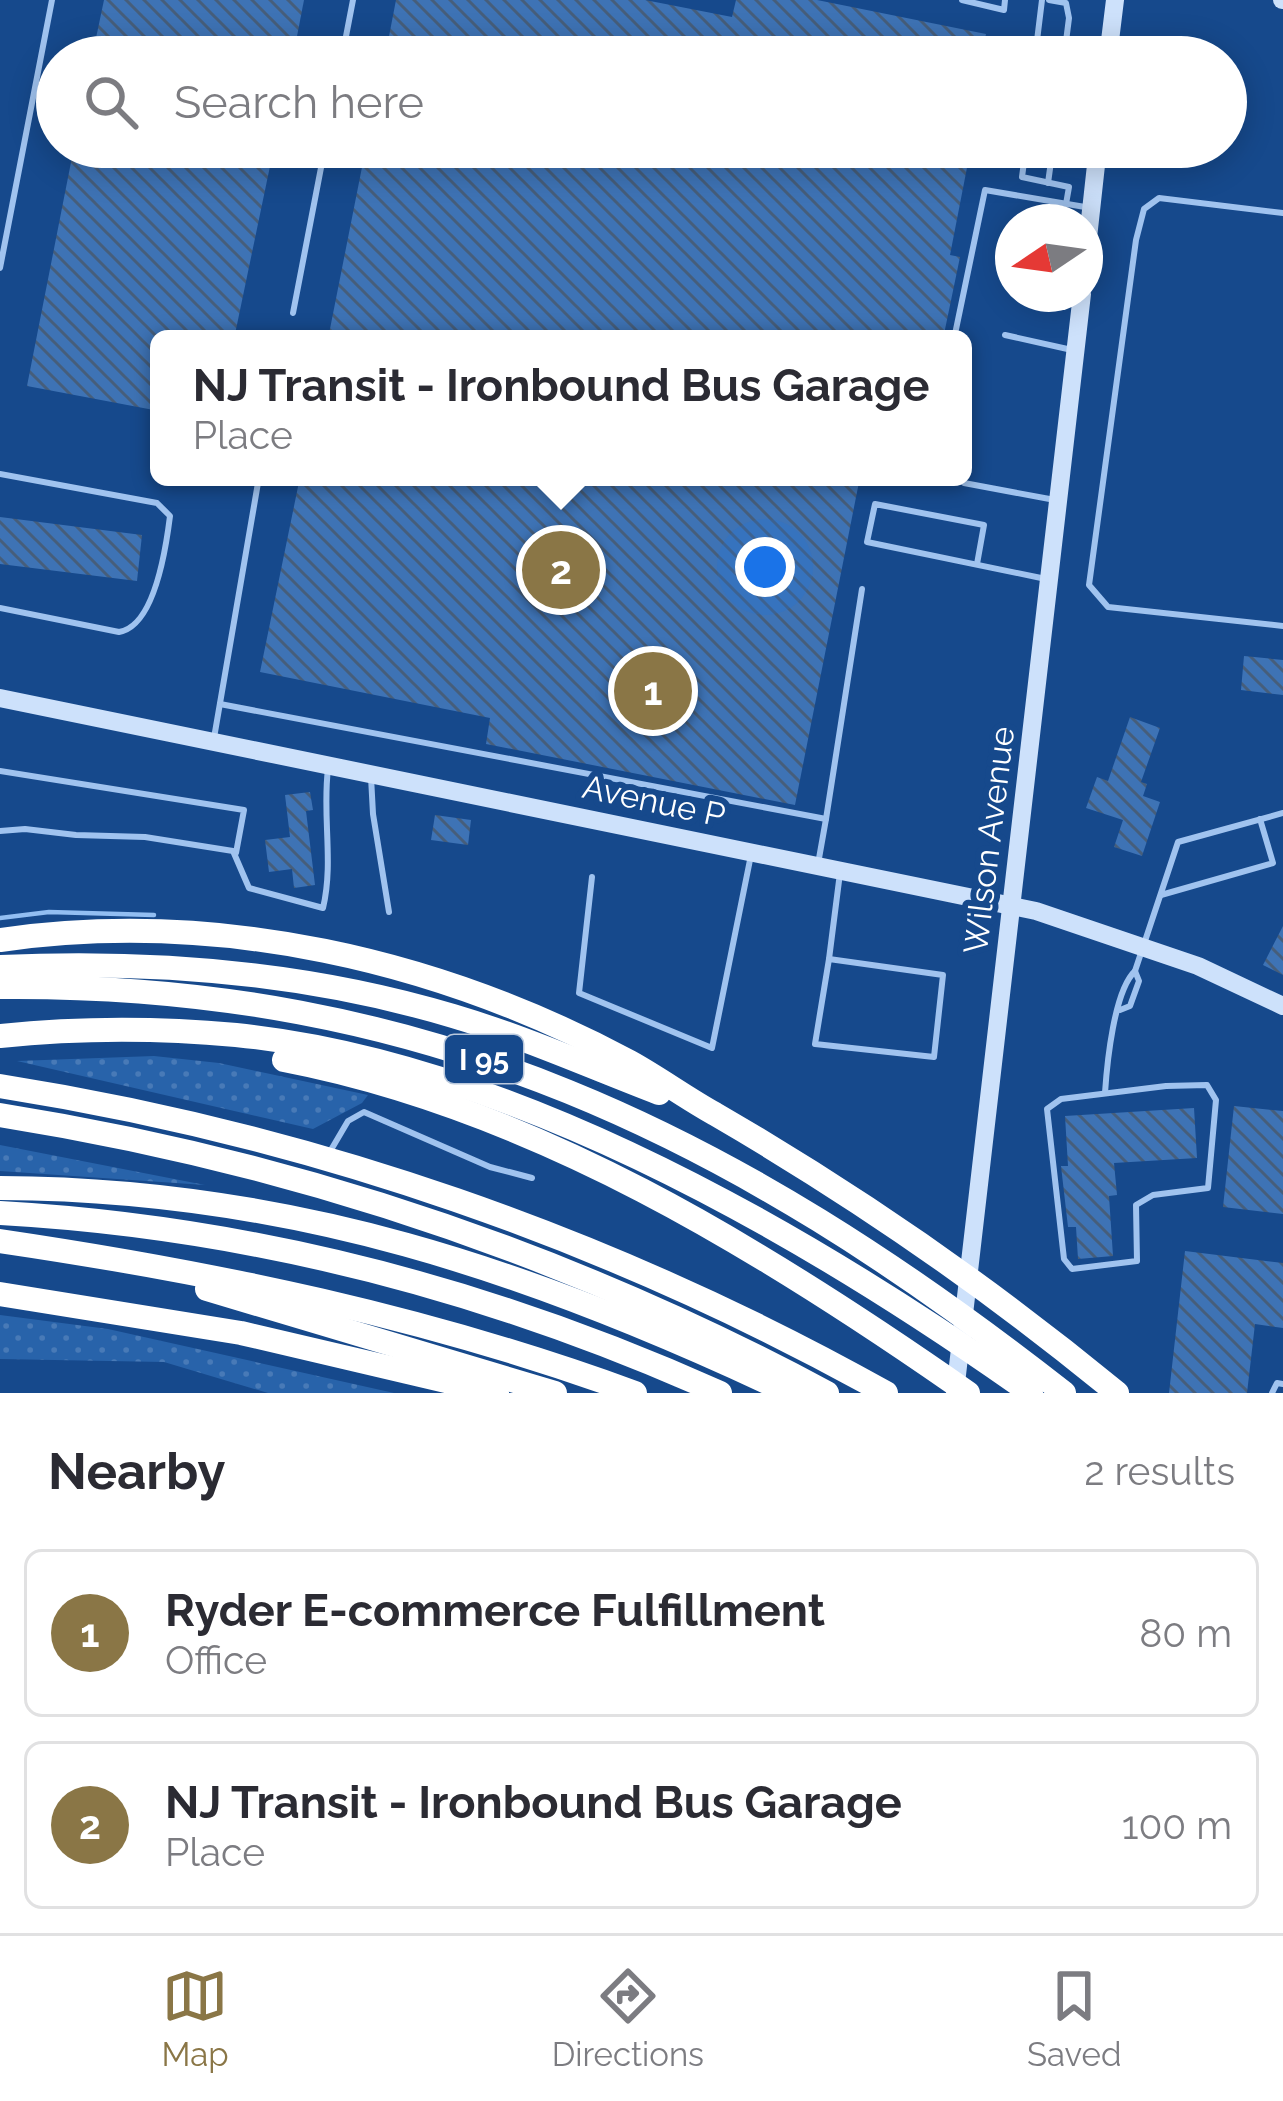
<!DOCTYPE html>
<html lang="en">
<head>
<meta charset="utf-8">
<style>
	:root { --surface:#fff; --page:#f2f2f3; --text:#2b2b33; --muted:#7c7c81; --line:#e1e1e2; --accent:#8a7646 }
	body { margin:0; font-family:Raleway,sans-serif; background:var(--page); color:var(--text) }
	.compass { position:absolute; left:995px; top:204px; width:108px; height:108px; border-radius:50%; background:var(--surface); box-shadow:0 6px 30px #0003; rotate:257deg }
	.you { position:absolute; left:765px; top:567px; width:42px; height:42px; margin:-30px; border:9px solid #fff; border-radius:50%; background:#1a73e8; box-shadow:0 0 0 18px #1a73e833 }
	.badge { display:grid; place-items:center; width:78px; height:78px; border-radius:50%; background:var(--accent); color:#fff; font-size:39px; font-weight:700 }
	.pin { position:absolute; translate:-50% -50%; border:6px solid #fff; box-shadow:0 3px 12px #0006 }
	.popup { position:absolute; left:150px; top:330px; width:822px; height:156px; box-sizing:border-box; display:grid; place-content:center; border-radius:18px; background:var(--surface); filter:drop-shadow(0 3px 9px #0005); font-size:39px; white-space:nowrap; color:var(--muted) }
	.popup b { font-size:45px; color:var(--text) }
	.popup::after { content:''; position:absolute; left:50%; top:100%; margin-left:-24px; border:24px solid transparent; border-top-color:var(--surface) }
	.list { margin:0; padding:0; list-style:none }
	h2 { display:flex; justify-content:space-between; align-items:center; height:156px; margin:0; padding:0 48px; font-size:51px }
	h2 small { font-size:39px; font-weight:400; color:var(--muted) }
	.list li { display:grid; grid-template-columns:78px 1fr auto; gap:36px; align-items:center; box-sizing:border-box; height:168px; margin:0 24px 24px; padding:0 24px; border:3px solid var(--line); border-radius:18px }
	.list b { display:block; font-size:45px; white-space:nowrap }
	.list p { margin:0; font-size:39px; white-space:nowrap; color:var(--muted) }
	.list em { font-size:39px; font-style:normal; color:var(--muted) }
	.icon { flex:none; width:66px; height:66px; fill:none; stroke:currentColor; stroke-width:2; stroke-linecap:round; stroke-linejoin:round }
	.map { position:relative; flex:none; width:1283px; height:1393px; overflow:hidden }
	.search { position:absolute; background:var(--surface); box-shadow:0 6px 30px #0003; left:36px; right:36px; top:36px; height:132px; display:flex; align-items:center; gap:30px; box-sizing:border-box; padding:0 42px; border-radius:66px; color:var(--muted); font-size:45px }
	.sheet { height:540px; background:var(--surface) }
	nav { display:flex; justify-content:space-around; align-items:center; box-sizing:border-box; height:168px; border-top:3px solid var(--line); background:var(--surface); font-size:33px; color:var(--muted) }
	nav a { display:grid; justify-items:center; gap:6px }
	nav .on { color:var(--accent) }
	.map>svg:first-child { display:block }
	.grass { fill:url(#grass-dots) }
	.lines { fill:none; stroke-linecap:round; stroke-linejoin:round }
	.stream { stroke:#92bef2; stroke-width:4.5 }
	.building { fill:url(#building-back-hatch) }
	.lane { stroke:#a0c3ef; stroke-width:6 }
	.secondary { stroke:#cde1fb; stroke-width:18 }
	.highway { stroke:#fff; stroke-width:24 }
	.labels { text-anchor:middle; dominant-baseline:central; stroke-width:12; stroke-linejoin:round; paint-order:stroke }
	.shield { fill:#16498c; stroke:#b9c8dc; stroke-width:3 }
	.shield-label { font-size:30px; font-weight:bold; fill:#fff }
	.street-label { font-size:33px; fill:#fff; stroke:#16498c }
</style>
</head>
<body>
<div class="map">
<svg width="1283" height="1393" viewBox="0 0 1283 1393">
	<defs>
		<pattern id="grass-dots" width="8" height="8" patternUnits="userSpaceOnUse" patternTransform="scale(3)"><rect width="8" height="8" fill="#2863aa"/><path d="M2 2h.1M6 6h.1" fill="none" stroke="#487ab7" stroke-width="1.8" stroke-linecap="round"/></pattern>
		<pattern id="building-back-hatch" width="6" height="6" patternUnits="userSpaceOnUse" patternTransform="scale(3)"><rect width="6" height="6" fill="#3e73b5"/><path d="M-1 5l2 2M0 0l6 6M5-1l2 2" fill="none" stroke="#465e7b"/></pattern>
	</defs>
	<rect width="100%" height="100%" fill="#16498c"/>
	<!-- grass -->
	<g class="grass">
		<polygon points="154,1056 219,1063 368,1095 362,1103 313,1129 17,1061"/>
		<polygon points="0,1145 205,1185 0,1171"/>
		<polygon points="0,1315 108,1329 394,1393 268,1393 164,1362 0,1359"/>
	</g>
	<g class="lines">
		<!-- stream -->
		<polyline class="stream" points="0,918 49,912 154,915"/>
	</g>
	<!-- building -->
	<g class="building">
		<polygon points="104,0 304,0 293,57 92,57"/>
		<polygon points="396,0 645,0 732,17 736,0 817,0 986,34 981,57 385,57"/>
		<polygon points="74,147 274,147 234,339 159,339 159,411 27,386"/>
		<polygon points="366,147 971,147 950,255 960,257 943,339 328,339"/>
		<polygon points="300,477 860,477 795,805 486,744 490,718 260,672"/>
		<polygon points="0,517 142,535 137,581 0,564"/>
		<polygon points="1244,656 1283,660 1283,695 1241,690"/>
		<polygon points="1130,717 1160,728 1141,782 1147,784 1143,796 1160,802 1142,856 1114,847 1123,820 1086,808 1097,777 1108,781"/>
		<polygon points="310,792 313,810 306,811 315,885 294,888 292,869 269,872 265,840 290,837 285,795"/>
		<polygon points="435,815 471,820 468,845 431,840"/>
		<polygon points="1283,926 1283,975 1263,965"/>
		<polygon points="1234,1106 1283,1111 1283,1214 1223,1207"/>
		<polygon points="1194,1108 1197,1158 1114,1163 1117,1195 1109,1196 1113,1256 1078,1259 1076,1227 1068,1227 1061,1166 1068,1166 1065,1116"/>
		<polygon points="1185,1251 1283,1263 1283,1328 1255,1324 1247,1393 1169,1393"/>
	</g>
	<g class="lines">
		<!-- lane -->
		<g class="lane">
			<polyline points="962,0 1004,10 1005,0"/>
			<polyline points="1049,0 1066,3 1069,18 1064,57"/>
			<polyline points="342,57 353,0"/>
			<polyline points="1035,57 1042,0"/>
			<polyline points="1026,147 1022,177 1069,187 1066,204"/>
			<polyline points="1048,183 1053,147"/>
			<polyline points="1283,213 1159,198 1144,209 1136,240 1089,585 1108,607 1283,626"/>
			<polyline points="0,268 52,0"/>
			<polyline points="293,313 325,147"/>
			<polyline points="1005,335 1072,350"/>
			<polyline points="954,339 985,190 1085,207"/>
			<path d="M 0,474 L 157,503 L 170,516 C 166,548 155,626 119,632 L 0,608"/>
			<polyline points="960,477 964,483 1055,500"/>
			<polyline points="977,564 984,525 875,504 867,542 1046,579"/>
			<polyline points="220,704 826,819 818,864"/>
			<polyline points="214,738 259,477"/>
			<polyline points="0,771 244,810 236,853"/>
			<polyline points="371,777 373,814 389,912"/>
			<polyline points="826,819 862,589"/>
			<path d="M 0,831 L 25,829 L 76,835 L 145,837 L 233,851 L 249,888 L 323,908 C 334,862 322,816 328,769"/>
			<polyline points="592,877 579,993 712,1048 751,855"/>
			<polyline points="1161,895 1273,863 1260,819"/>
			<polygon points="829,959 943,975 934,1057 815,1044"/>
			<polyline points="829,959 840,873"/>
			<polyline points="1120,1010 1130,1006 1139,981 1135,971"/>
			<polygon points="1207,1085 1216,1100 1208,1188 1153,1195 1136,1205 1137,1261 1072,1269 1064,1259 1047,1109 1061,1099 1166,1086"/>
			<path d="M 1105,1093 C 1107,1063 1114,991 1135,971 L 1178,842 L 1283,813"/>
			<polyline points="328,1155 348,1121 364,1112 490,1167 532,1178"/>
			<polyline points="1272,1393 1277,1383 1283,1384"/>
		</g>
		<!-- secondary -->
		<g class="secondary">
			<polyline points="1282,0 1283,0"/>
			<polyline points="1108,57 1115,0"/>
			<polyline points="1085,265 1098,147"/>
			<polyline points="0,698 1036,911 1198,966 1283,1006"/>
			<polyline points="955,1392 1082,294"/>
		</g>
		<!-- highway -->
		<g class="highway">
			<path d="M 0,940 C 218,909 437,959 630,1062 C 659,1078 686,1098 715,1114 C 856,1196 991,1289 1117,1393"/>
			<path d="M 0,967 C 153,960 306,972 453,1016 C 524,1037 591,1067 659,1093"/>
			<path d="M 0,987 C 426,983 735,1135 1064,1393"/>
			<path d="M 0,1036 C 77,1028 159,1028 236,1035 C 514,1063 806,1234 1031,1393"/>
			<path d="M 284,1060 C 534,1108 762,1249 968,1393"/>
			<path d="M 0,1086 C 311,1135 611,1239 886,1393"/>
			<path d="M 0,1115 C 289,1161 568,1254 827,1393"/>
			<path d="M 0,1188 C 289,1189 531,1270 790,1393"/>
			<path d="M 0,1213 C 250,1227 491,1290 720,1393"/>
			<path d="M 0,1241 C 217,1273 428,1317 635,1393"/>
			<polyline points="207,1289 555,1393"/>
			<polyline points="0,1294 241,1333 497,1393"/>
		</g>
	</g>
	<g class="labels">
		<!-- shield labels -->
		<rect class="shield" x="445" y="1035" width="78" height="48" rx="9"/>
		<g class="shield-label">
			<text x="484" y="1059">I 95</text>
		</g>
		<!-- street labels -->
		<g class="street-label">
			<text transform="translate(654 801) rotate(12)">Avenue P</text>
			<text transform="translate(989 840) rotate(-83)">Wilson Avenue</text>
		</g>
	</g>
</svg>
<svg class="compass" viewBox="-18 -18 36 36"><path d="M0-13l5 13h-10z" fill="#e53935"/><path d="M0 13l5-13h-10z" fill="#7c7c81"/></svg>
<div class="you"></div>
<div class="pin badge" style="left:653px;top:691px">1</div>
<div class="pin badge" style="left:561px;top:570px">2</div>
<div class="popup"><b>NJ Transit - Ironbound Bus Garage</b>Place</div>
<div class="search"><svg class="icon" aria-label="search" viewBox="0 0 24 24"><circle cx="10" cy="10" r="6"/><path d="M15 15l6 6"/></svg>Search here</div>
</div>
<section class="sheet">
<h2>Nearby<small>2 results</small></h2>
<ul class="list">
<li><span class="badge">1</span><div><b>Ryder E-commerce Fulfillment</b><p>Office</p></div><em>80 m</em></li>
<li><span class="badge">2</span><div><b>NJ Transit - Ironbound Bus Garage</b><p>Place</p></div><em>100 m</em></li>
</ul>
</section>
<nav>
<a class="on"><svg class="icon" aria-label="map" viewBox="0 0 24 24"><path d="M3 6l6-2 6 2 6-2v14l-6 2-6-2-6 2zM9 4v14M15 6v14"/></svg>Map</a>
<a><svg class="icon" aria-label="directions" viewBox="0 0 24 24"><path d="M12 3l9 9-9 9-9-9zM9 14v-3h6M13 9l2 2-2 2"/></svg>Directions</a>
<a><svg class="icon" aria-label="saved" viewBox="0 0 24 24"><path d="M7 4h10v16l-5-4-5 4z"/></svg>Saved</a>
</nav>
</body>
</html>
